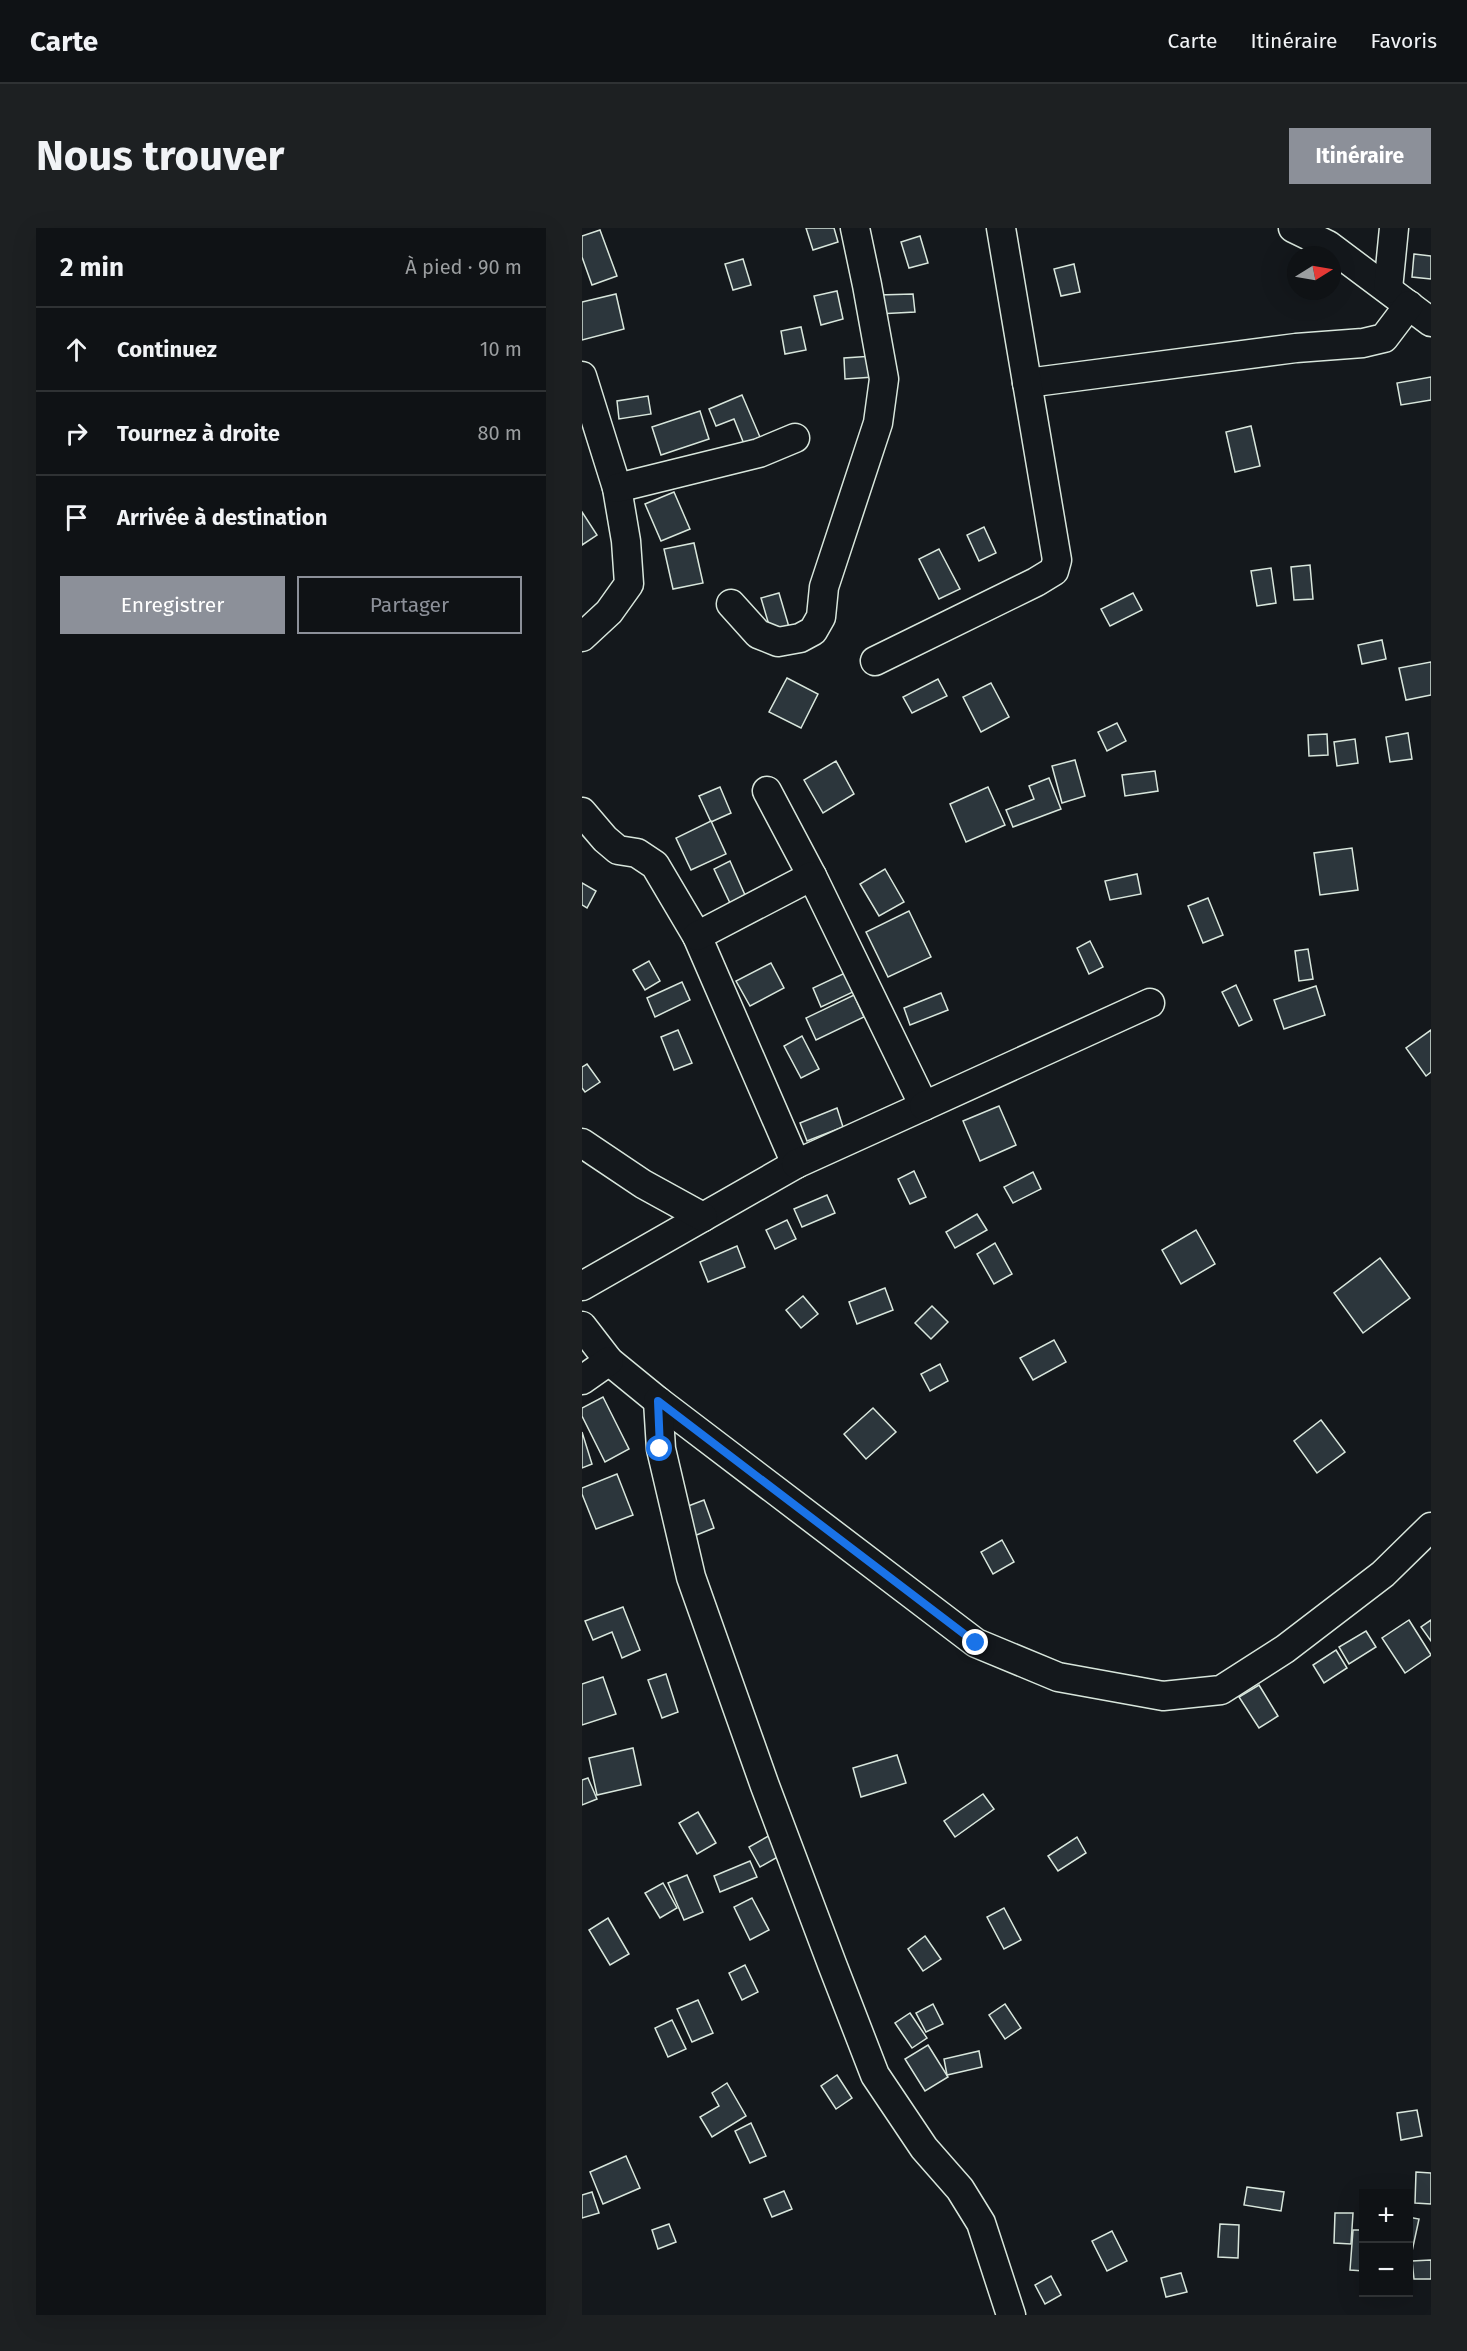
<!DOCTYPE html>
<html lang="fr">
<head>
<meta charset="utf-8">
<style>
	:root { --surface:#0f1215; --page:#1d2022; --text:#f1f3f6; --muted:#9b9ea0; --line:#2f3234; --accent:#8c9099 }
	body { margin:0; font-family:"Fira Sans",sans-serif; background:var(--page); color:var(--text) }
	.controls { position:absolute; right:18px; bottom:18px; display:grid; overflow:hidden; border-radius:0px; box-shadow:0 6px 24px #0002 }
	.controls button { width:54px; height:54px; display:grid; place-items:center; padding:0; border:0; border-bottom:2px solid var(--line); background:var(--surface); color:var(--text); font:30px sans-serif }
	.compass { position:absolute; left:705px; top:18px; width:54px; height:54px; border-radius:50%; background:var(--surface); box-shadow:0 6px 24px #0002; rotate:79deg }
	.stop { position:absolute; width:18px; height:18px; margin:-14px; border:4px solid #1a73e8; border-radius:50%; background:#fff }
	.stop.end { background:#1a73e8; border-color:#fff; box-shadow:0 2px 6px #0008 }
	.list { margin:0; padding:0; list-style:none }
	h2 { display:flex; justify-content:space-between; align-items:center; height:78px; margin:0; padding:0 24px; font-size:26px }
	h2 small { font-size:20px; font-weight:400; color:var(--muted) }
	.list li { display:grid; grid-template-columns:39px 1fr auto; gap:18px; align-items:center; box-sizing:border-box; height:84px; padding:0 24px; border-top:2px solid var(--line) }
	.list b { display:block; font-size:22px; white-space:nowrap }
	.list em { font-size:20px; font-style:normal; color:var(--muted) }
	.actions { display:flex; gap:12px; padding:18px 24px }
	.actions a { flex:1; padding:14px 0; border:2px solid var(--accent); border-radius:0px; text-align:center; font-size:21px; color:var(--accent) }
	.actions .main { background:var(--accent); color:#fff }
	.icon { flex:none; width:33px; height:33px; fill:none; stroke:currentColor; stroke-width:2; stroke-linecap:round; stroke-linejoin:round }
	.map { position:relative; flex:none; width:849px; height:2087px; overflow:hidden; border-radius:0px }
	header { display:flex; align-items:center; gap:36px; box-sizing:border-box; height:84px; padding:0 30px; background:var(--surface); border-bottom:2px solid var(--line) }
	header strong { font-size:28px }
	nav { display:flex; gap:33px; margin-inline-start:auto; font-size:21px }
	.intro { display:flex; align-items:center; justify-content:space-between; box-sizing:border-box; height:144px; padding:0 36px }
	h1 { margin:0; font-size:42px }
	.button { padding:15px 27px; border-radius:0px; background:var(--accent); color:#fff; font-size:21px; font-weight:700 }
	main { display:flex; gap:36px; padding:0 36px }
	aside { flex:1; background:var(--surface); border-radius:0px; box-shadow:0 6px 24px #0002 }
	.map>svg:first-child { display:block }
	.building { fill:#2c363c; stroke:#d8e6dc; stroke-width:1.5 }
	.lines { fill:none; stroke-linecap:round; stroke-linejoin:round }
	.street-casing { stroke:#d8e6dc; stroke-width:31 }
	.street { stroke:#14181c; stroke-width:28 }
	.route { stroke:#1a73e8; stroke-width:8 }
</style>
</head>
<body>
<header>
<strong>Carte</strong>
<nav><a>Carte</a><a>Itinéraire</a><a>Favoris</a></nav>
</header>
<div class="intro"><h1>Nous trouver</h1><a class="button">Itinéraire</a></div>
<main>
<aside>
<h2>2 min<small>À pied · 90 m</small></h2>
<ul class="list">
<li><svg class="icon" aria-label="ahead" viewBox="0 0 24 24"><path d="M12 20V5M6 11l6-6 6 6"/></svg><div><b>Continuez</b></div><em>10 m</em></li>
<li><svg class="icon" aria-label="right" viewBox="0 0 24 24"><path d="M7 20v-9h11M14 6l5 5-5 5"/></svg><div><b>Tournez à droite</b></div><em>80 m</em></li>
<li><svg class="icon" aria-label="arrive" viewBox="0 0 24 24"><path d="M6 21V4h12l-3 4 3 4H6"/></svg><div><b>Arrivée à destination</b></div></li>
</ul>
<div class="actions"><a class="main">Enregistrer</a><a>Partager</a></div>
</aside>
<div class="map">
<svg width="849" height="2087" viewBox="0 0 849 2087">
	<rect width="100%" height="100%" fill="#14181c"/>
	<!-- building -->
	<g class="building">
		<polygon points="224,0 252,0 256,14 231,22"/>
		<polygon points="18,2 35,48 10,57 0,29 0,8"/>
		<polygon points="338,8 346,35 327,40 319,14"/>
		<polygon points="832,26 849,28 849,51 830,49"/>
		<polygon points="161,31 169,57 151,62 143,36"/>
		<polygon points="492,36 498,64 479,68 472,41"/>
		<polygon points="255,63 261,91 239,97 232,68"/>
		<polygon points="34,66 42,101 0,112 0,74"/>
		<polygon points="331,66 333,84 296,86 296,67"/>
		<polygon points="219,99 224,122 203,126 199,103"/>
		<polygon points="291,128 292,149 263,151 262,130"/>
		<polygon points="849,149 849,172 819,177 815,155"/>
		<polygon points="160,167 178,209 162,216 152,191 134,198 127,181"/>
		<polygon points="66,168 69,186 37,191 35,173"/>
		<polygon points="118,183 127,211 79,227 70,199"/>
		<polygon points="669,198 678,238 653,244 644,204"/>
		<polygon points="92,264 108,301 79,313 63,276"/>
		<polygon points="0,284 15,307 0,317"/>
		<polygon points="402,299 414,325 397,333 385,307"/>
		<polygon points="112,315 121,355 91,361 82,321"/>
		<polygon points="357,321 378,361 357,371 337,331"/>
		<polygon points="728,337 731,371 712,372 709,339"/>
		<polygon points="689,340 694,375 675,378 669,343"/>
		<polygon points="197,365 207,399 189,404 179,370"/>
		<polygon points="551,365 560,382 528,398 519,381"/>
		<polygon points="800,412 804,431 780,436 776,417"/>
		<polygon points="849,434 849,467 824,472 817,440"/>
		<polygon points="205,450 236,466 219,500 187,484"/>
		<polygon points="356,451 365,468 330,485 321,469"/>
		<polygon points="409,455 427,489 399,504 381,469"/>
		<polygon points="535,495 544,513 525,523 516,504"/>
		<polygon points="826,505 830,531 808,534 804,509"/>
		<polygon points="745,506 746,527 727,528 726,507"/>
		<polygon points="773,511 776,535 755,538 752,514"/>
		<polygon points="493,532 503,568 480,575 470,538"/>
		<polygon points="254,533 272,566 241,585 222,552"/>
		<polygon points="573,543 576,563 543,568 540,547"/>
		<polygon points="467,550 479,581 431,599 424,582 452,571 447,558"/>
		<polygon points="138,559 149,585 129,594 117,568"/>
		<polygon points="406,559 423,597 384,614 368,576"/>
		<polygon points="129,593 144,626 109,642 94,610"/>
		<polygon points="770,620 776,662 738,667 732,625"/>
		<polygon points="148,633 163,667 148,675 132,641"/>
		<polygon points="303,641 322,674 297,688 278,656"/>
		<polygon points="555,646 559,666 528,672 523,653"/>
		<polygon points="0,655 14,663 5,680 0,677"/>
		<polygon points="626,670 641,707 621,715 606,678"/>
		<polygon points="327,683 349,729 306,749 284,704"/>
		<polygon points="508,713 521,739 507,746 495,720"/>
		<polygon points="726,721 731,751 717,753 713,723"/>
		<polygon points="67,733 78,753 63,762 51,742"/>
		<polygon points="189,735 202,760 168,778 154,753"/>
		<polygon points="263,745 271,764 239,779 231,760"/>
		<polygon points="100,754 108,772 73,789 65,770"/>
		<polygon points="654,757 670,792 657,798 640,764"/>
		<polygon points="734,758 743,787 702,801 692,772"/>
		<polygon points="359,765 366,782 328,797 322,780"/>
		<polygon points="272,767 282,789 234,812 224,790"/>
		<polygon points="96,802 110,835 92,842 79,809"/>
		<polygon points="849,802 849,844 844,848 824,820"/>
		<polygon points="220,808 237,841 219,850 202,818"/>
		<polygon points="5,836 18,854 3,864 0,860 0,839"/>
		<polygon points="417,878 434,917 398,933 381,893"/>
		<polygon points="255,880 261,899 225,913 218,895"/>
		<polygon points="332,943 344,969 328,976 316,951"/>
		<polygon points="451,944 459,961 431,975 422,959"/>
		<polygon points="245,967 253,985 220,999 212,981"/>
		<polygon points="395,986 405,1002 373,1020 364,1004"/>
		<polygon points="205,992 214,1011 193,1021 184,1002"/>
		<polygon points="614,1002 633,1036 599,1056 580,1022"/>
		<polygon points="413,1015 430,1046 412,1056 395,1026"/>
		<polygon points="155,1018 163,1039 126,1054 118,1034"/>
		<polygon points="798,1030 828,1070 781,1105 752,1065"/>
		<polygon points="303,1060 311,1082 275,1096 267,1074"/>
		<polygon points="221,1068 236,1086 219,1100 204,1082"/>
		<polygon points="350,1078 366,1094 349,1111 333,1095"/>
		<polygon points="472,1112 484,1134 451,1152 438,1130"/>
		<polygon points="358,1136 366,1153 348,1163 339,1146"/>
		<polygon points="21,1169 47,1221 23,1234 0,1188 0,1180"/>
		<polygon points="291,1180 314,1204 284,1231 262,1206"/>
		<polygon points="739,1192 763,1224 735,1245 712,1213"/>
		<polygon points="0,1204 10,1236 0,1240"/>
		<polygon points="35,1246 51,1287 14,1301 0,1266 0,1260"/>
		<polygon points="122,1272 132,1300 112,1308 101,1280"/>
		<polygon points="420,1312 432,1334 411,1346 399,1324"/>
		<polygon points="41,1379 58,1422 40,1430 30,1404 11,1412 3,1393"/>
		<polygon points="827,1392 849,1427 823,1445 800,1410"/>
		<polygon points="849,1392 849,1413 839,1399"/>
		<polygon points="784,1403 794,1419 767,1436 757,1419"/>
		<polygon points="754,1422 765,1440 742,1455 731,1437"/>
		<polygon points="84,1446 96,1484 80,1490 66,1452"/>
		<polygon points="21,1449 34,1486 0,1497 0,1456"/>
		<polygon points="677,1457 696,1488 677,1500 657,1469"/>
		<polygon points="51,1520 59,1557 15,1567 7,1530"/>
		<polygon points="315,1527 324,1555 279,1569 271,1540"/>
		<polygon points="6,1550 15,1571 0,1577 0,1552"/>
		<polygon points="401,1566 412,1581 373,1609 362,1593"/>
		<polygon points="116,1584 134,1615 115,1626 97,1595"/>
		<polygon points="190,1606 201,1626 178,1639 167,1619"/>
		<polygon points="495,1609 504,1625 476,1643 466,1628"/>
		<polygon points="168,1633 175,1649 138,1664 132,1648"/>
		<polygon points="105,1647 121,1684 102,1692 86,1655"/>
		<polygon points="81,1655 95,1680 78,1690 63,1665"/>
		<polygon points="170,1670 187,1702 168,1712 152,1679"/>
		<polygon points="422,1680 439,1712 422,1721 405,1689"/>
		<polygon points="26,1690 47,1726 28,1737 7,1702"/>
		<polygon points="343,1708 359,1731 341,1743 326,1721"/>
		<polygon points="163,1737 176,1764 160,1772 147,1745"/>
		<polygon points="116,1772 131,1805 110,1814 95,1781"/>
		<polygon points="351,1776 361,1796 344,1804 334,1785"/>
		<polygon points="423,1776 439,1800 423,1811 407,1787"/>
		<polygon points="328,1785 345,1810 330,1820 313,1795"/>
		<polygon points="90,1792 104,1821 86,1829 73,1800"/>
		<polygon points="346,1817 366,1849 343,1863 323,1831"/>
		<polygon points="397,1823 400,1839 365,1847 362,1831"/>
		<polygon points="255,1847 270,1870 254,1881 239,1858"/>
		<polygon points="145,1855 164,1888 130,1909 118,1889 137,1878 130,1865"/>
		<polygon points="835,1882 840,1908 819,1912 815,1885"/>
		<polygon points="169,1895 184,1928 168,1935 153,1903"/>
		<polygon points="44,1928 58,1960 21,1976 8,1944"/>
		<polygon points="834,1944 849,1945 849,1976 833,1975"/>
		<polygon points="665,1959 702,1964 699,1983 662,1977"/>
		<polygon points="202,1963 210,1981 190,1989 182,1971"/>
		<polygon points="780,1963 810,1963 810,1966 782,1966 782,1981 779,1981"/>
		<polygon points="10,1964 17,1985 0,1990 0,1967"/>
		<polygon points="753,1985 771,1985 769,2016 752,2015"/>
		<polygon points="826,1989 837,1991 829,2028 826,2028"/>
		<polygon points="87,1996 94,2014 76,2021 70,2002"/>
		<polygon points="638,1996 657,1997 656,2030 636,2029"/>
		<polygon points="771,2002 782,2002 782,2043 768,2042"/>
		<polygon points="530,2003 545,2033 525,2043 510,2013"/>
		<polygon points="849,2032 849,2051 832,2051 830,2033"/>
		<polygon points="599,2045 605,2064 584,2069 579,2050"/>
		<polygon points="469,2048 479,2067 463,2076 453,2057"/>
	</g>
	<g class="lines">
		<defs>
			<g id="street">
				<polyline points="711,0 746,17 849,94"/>
				<polyline points="806,61 812,0"/>
				<polyline points="0,148 35,260 44,313 47,356 27,384 0,409"/>
				<polyline points="445,155 714,120 781,115 802,110 827,77"/>
				<polyline points="35,260 177,225 213,210"/>
				<polyline points="149,376 176,406 196,414 218,410 231,403 239,389 242,359 296,195 302,151 285,57 273,0"/>
				<polyline points="293,433 454,354 472,343 475,332 419,0"/>
				<polyline points="185,563 230,648"/>
				<polyline points="0,584 23,611 36,622 55,625 73,637 115,708 214,936 0,1058"/>
				<polyline points="115,708 230,648 342,878 214,936"/>
				<polyline points="342,878 568,775"/>
				<polyline points="0,915 61,956 121,989"/>
				<polyline points="0,1098 27,1133 76,1173 394,1415 476,1449 581,1468 639,1462 703,1421 801,1346 849,1299"/>
				<polyline points="0,1152 27,1133"/>
				<polyline points="76,1173 79,1221 109,1349 183,1558 250,1736 293,1847 342,1920 378,1961 399,1995 429,2087"/>
			</g>
		</defs>
		<!-- street casing -->
		<use href="#street" class="street-casing"/>
		<!-- street -->
		<use href="#street" class="street"/>
	</g>
	<g class="lines">
		<!-- route -->
		<polyline class="route" points="78,1221 76,1173 394,1415"/>
	</g>
</svg>
<div class="controls">
<button>+</button>
<button>−</button>
</div>
<svg class="compass" viewBox="-18 -18 36 36"><path d="M0-13l5 13h-10z" fill="#e53935"/><path d="M0 13l5-13h-10z" fill="#9b9ea0"/></svg>
<div class="stop" style="left:78px;top:1221px"></div>
<div class="stop end" style="left:394px;top:1415px"></div>
</div>
</main>
</body>
</html>
